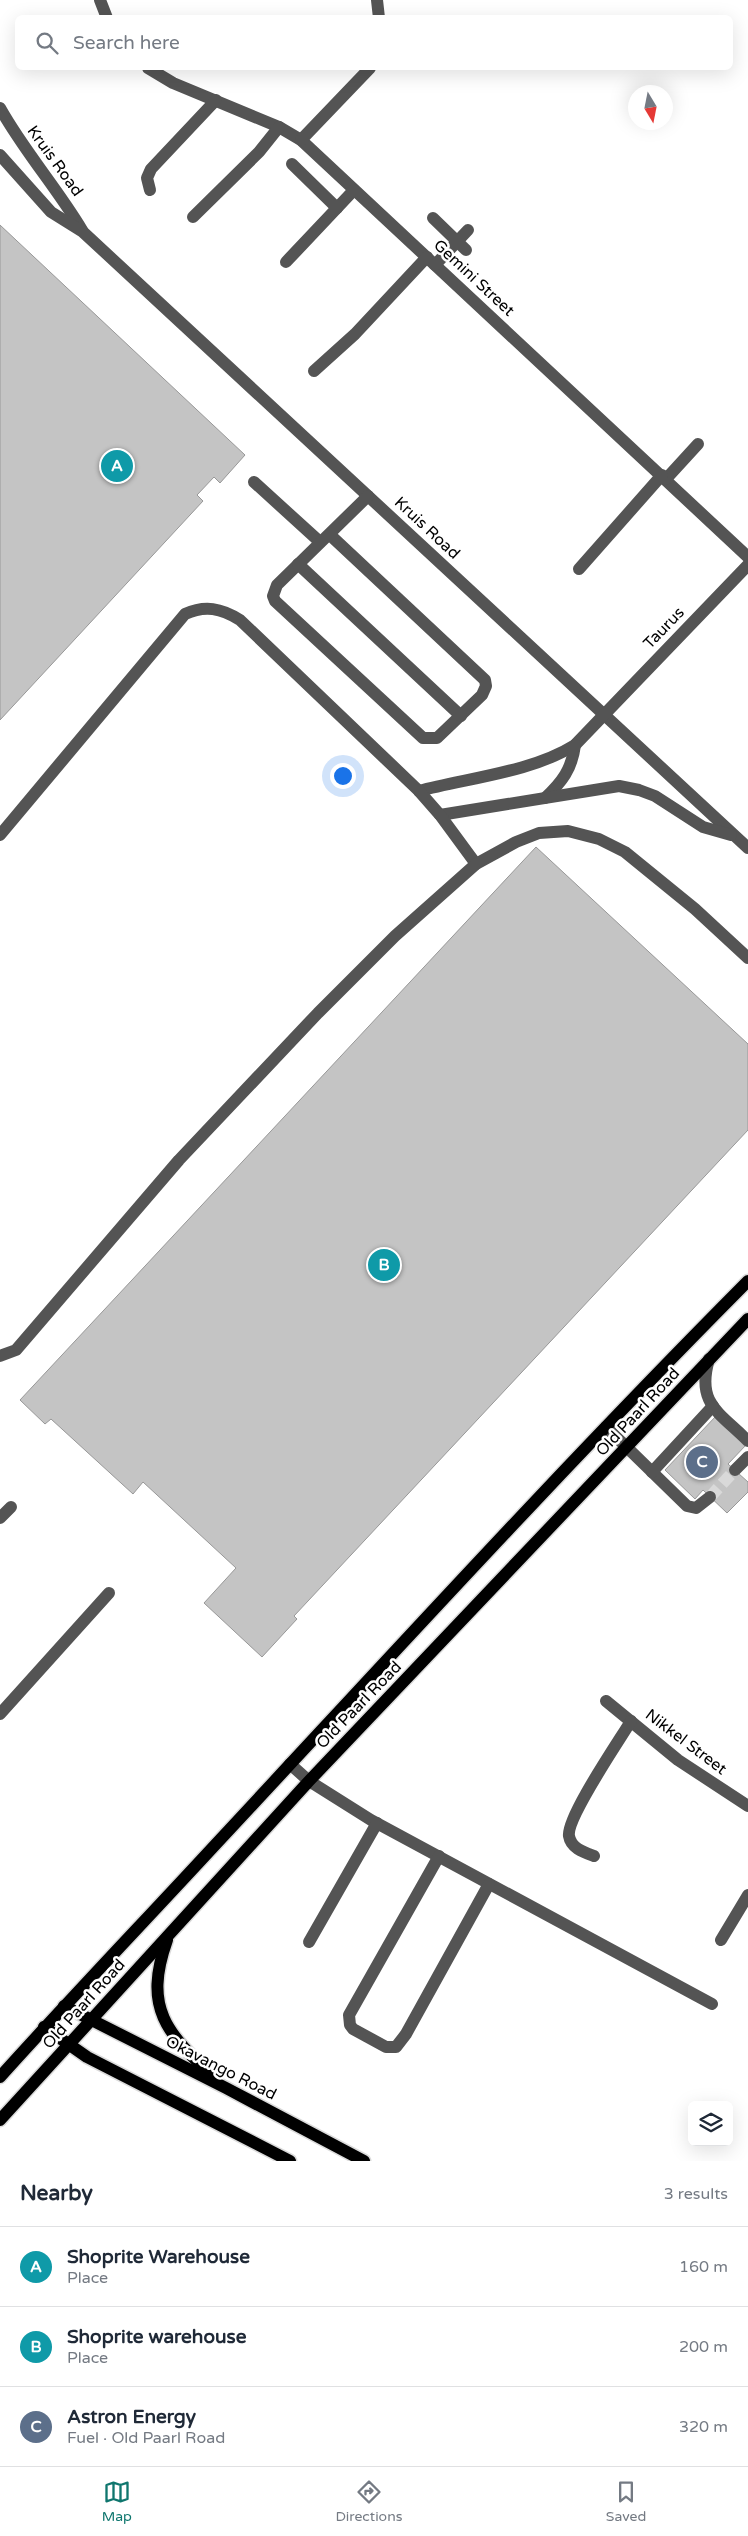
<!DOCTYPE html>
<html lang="en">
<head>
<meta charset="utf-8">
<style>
	:root { --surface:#fff; --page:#f6f6f7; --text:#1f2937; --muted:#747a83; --line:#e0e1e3; --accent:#0f766e }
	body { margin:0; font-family:"Varela Round",sans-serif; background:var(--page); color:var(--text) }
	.controls { position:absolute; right:15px; bottom:15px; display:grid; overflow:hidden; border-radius:8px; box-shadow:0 5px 20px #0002 }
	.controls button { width:45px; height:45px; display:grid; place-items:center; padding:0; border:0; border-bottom:1px solid var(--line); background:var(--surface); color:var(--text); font:25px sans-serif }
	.compass { position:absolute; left:628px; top:85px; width:45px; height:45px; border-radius:50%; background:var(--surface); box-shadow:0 5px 20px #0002; rotate:170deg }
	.you { position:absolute; left:342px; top:775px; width:18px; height:18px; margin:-12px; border:4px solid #fff; border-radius:50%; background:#1a73e8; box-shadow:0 0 0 8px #1a73e833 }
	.badge { display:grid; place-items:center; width:32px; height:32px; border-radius:50%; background:var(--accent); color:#fff; font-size:16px; font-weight:700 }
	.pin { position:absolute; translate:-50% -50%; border:2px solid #fff; box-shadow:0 1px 5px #0006 }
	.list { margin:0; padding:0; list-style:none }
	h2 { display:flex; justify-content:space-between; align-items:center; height:65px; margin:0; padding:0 20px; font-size:21px }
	h2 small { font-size:16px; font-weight:400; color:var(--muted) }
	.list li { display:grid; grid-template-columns:32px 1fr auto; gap:15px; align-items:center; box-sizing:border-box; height:80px; padding:0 20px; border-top:1px solid var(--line) }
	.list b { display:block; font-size:19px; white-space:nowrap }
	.list p { margin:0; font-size:16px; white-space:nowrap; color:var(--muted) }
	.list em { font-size:16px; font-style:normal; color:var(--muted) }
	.icon { flex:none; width:28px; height:28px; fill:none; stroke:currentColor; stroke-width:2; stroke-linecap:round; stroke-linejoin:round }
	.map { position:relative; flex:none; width:748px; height:2161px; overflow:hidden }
	.search { position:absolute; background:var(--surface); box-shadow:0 5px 20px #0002; left:15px; right:15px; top:15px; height:55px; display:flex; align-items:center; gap:12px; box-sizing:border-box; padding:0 18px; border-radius:8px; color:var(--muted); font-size:19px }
	.sheet { height:305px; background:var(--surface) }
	nav { display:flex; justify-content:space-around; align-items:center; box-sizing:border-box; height:70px; border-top:1px solid var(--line); background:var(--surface); font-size:14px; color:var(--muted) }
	nav a { display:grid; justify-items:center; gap:2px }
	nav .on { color:var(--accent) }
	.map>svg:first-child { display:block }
	.building { fill:#c4c4c4; stroke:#989898 }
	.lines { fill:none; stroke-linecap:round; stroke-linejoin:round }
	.minor-tunnel { stroke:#d9d9d9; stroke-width:12; stroke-dasharray:12 6; stroke-linecap:butt }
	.major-casing { stroke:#dbdbdb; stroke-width:15 }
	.minor { stroke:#545454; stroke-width:12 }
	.major { stroke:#000; stroke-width:12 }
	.labels { text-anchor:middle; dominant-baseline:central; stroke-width:5; stroke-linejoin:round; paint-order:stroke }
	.street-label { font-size:16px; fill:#000; stroke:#fff }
</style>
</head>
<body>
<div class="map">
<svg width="748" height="2161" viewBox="0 0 748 2161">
	<rect width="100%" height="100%" fill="#fff"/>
	<!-- building -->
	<g class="building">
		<polygon points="0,225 245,455 220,483 214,477 197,495 203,501 0,720"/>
		<polygon points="536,847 748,1044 748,1130 294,1616 297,1619 262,1657 204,1603 236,1568 143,1482 133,1494 51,1419 45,1424 20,1400"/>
		<polygon points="716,1416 746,1445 728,1464 748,1482 748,1492 727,1513 703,1490 695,1499 665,1470"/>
	</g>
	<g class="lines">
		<!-- minor-tunnel -->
		<polyline class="minor-tunnel" points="710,1497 735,1470"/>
		<defs>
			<g id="major">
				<path d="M 167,1940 C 143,2008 166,2033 215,2078"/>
				<polyline points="64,2006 226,2088 364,2161"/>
				<polyline points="44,2027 87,2057 290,2161"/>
				<path d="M 0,2077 C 71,1998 144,1922 216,1844 C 392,1655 566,1464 748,1281"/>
				<polyline points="0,2120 309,1781 748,1319"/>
			</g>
		</defs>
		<!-- major casing -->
		<use href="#major" class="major-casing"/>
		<!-- minor -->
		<g class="minor">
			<polyline points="100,0 107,18"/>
			<polyline points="377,0 379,18"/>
			<polyline points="148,68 173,83 279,127 301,140 748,557"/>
			<path d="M 0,108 C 24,151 57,188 82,230"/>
			<polyline points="301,140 370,68"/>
			<polyline points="0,155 51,212 83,232 748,848"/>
			<polyline points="292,164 337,208"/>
			<polyline points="150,190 147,178 151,169 216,100"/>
			<polyline points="193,217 259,152 279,127"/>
			<polyline points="433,218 466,250"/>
			<polyline points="286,262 354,190"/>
			<polyline points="435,265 468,230"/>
			<polyline points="314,371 355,334 427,257"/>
			<polyline points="666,479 698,444"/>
			<polyline points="254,482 320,542"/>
			<polyline points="329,534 485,680 486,686 482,695 437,738 423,738 275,601 273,596 277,585 368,496"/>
			<polyline points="298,564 461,716"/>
			<polyline points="579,569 662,475"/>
			<path d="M 419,791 C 468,778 532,772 575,745 L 748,565"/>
			<path d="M 545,798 C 562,782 572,769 575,745"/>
			<polyline points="440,815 619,786 639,790 655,796 703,827 731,835"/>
			<path d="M 0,835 L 185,614 C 205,605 221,608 240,620 L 419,791 L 440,815 L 476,864"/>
			<polyline points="0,1356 16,1350 179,1160 318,1013 395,936 476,864 516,842 539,833 568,831 599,839 625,852 695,909 748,958"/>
			<path d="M 709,1359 C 696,1404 719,1412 748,1441"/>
			<polyline points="606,1427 687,1506 696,1508 710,1497"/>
			<polyline points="735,1470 748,1457"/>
			<polyline points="652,1472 713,1406"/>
			<polyline points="0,1518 11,1507"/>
			<polyline points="606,1701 678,1760 748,1806"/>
			<polyline points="0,1714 109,1593"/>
			<polyline points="290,1764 309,1781 371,1820 712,2004"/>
			<polyline points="439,1856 349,2015 350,2025 353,2029 386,2047 396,2047 406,2034 489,1884"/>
			<path d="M 594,1856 C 583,1852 571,1848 569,1836 C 566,1818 619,1741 631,1721"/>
			<polyline points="721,1940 748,1895"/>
			<polyline points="309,1942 377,1823"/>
		</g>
		<!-- major -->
		<use href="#major" class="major"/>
	</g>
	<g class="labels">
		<!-- street labels -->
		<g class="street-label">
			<text transform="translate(55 161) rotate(54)">Kruis Road</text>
			<text transform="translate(474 278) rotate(43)">Gemini Street</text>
			<text transform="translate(427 528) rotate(43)">Kruis Road</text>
			<text transform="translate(664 628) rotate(-46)">Taurus</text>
			<text transform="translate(638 1412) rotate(-47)">Old Paarl Road</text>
			<text transform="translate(359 1705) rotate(-46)">Old Paarl Road</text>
			<text transform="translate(686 1742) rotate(37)">Nikkel Street</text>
			<text transform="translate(84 2004) rotate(-48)">Old Paarl Road</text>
			<text transform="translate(221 2068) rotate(27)">Okavango Road</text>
		</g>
	</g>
</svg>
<div class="controls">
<button><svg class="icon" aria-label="layers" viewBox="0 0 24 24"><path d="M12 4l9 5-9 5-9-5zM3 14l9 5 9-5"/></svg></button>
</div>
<svg class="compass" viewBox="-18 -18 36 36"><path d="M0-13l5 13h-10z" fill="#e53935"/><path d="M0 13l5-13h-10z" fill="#747a83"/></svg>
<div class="you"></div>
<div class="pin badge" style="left:117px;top:466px;background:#0f9aa8">A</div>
<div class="pin badge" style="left:384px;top:1265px;background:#0f9aa8">B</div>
<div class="pin badge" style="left:702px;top:1462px;background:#5c6f8a">C</div>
<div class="search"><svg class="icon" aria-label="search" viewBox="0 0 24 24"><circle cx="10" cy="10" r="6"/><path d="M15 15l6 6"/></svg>Search here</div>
</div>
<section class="sheet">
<h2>Nearby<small>3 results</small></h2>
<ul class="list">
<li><span class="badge" style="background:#0f9aa8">A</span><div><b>Shoprite Warehouse</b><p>Place</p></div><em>160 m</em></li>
<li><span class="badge" style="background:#0f9aa8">B</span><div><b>Shoprite warehouse</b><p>Place</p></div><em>200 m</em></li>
<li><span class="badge" style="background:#5c6f8a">C</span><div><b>Astron Energy</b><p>Fuel · Old Paarl Road</p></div><em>320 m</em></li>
</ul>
</section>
<nav>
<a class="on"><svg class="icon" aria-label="map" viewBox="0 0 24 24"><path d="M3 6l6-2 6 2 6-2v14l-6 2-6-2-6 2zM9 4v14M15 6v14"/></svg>Map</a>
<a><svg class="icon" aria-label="directions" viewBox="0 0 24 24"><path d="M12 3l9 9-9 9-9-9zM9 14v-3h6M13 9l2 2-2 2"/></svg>Directions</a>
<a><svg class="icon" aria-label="saved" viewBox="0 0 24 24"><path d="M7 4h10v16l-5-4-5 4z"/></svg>Saved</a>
</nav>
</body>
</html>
